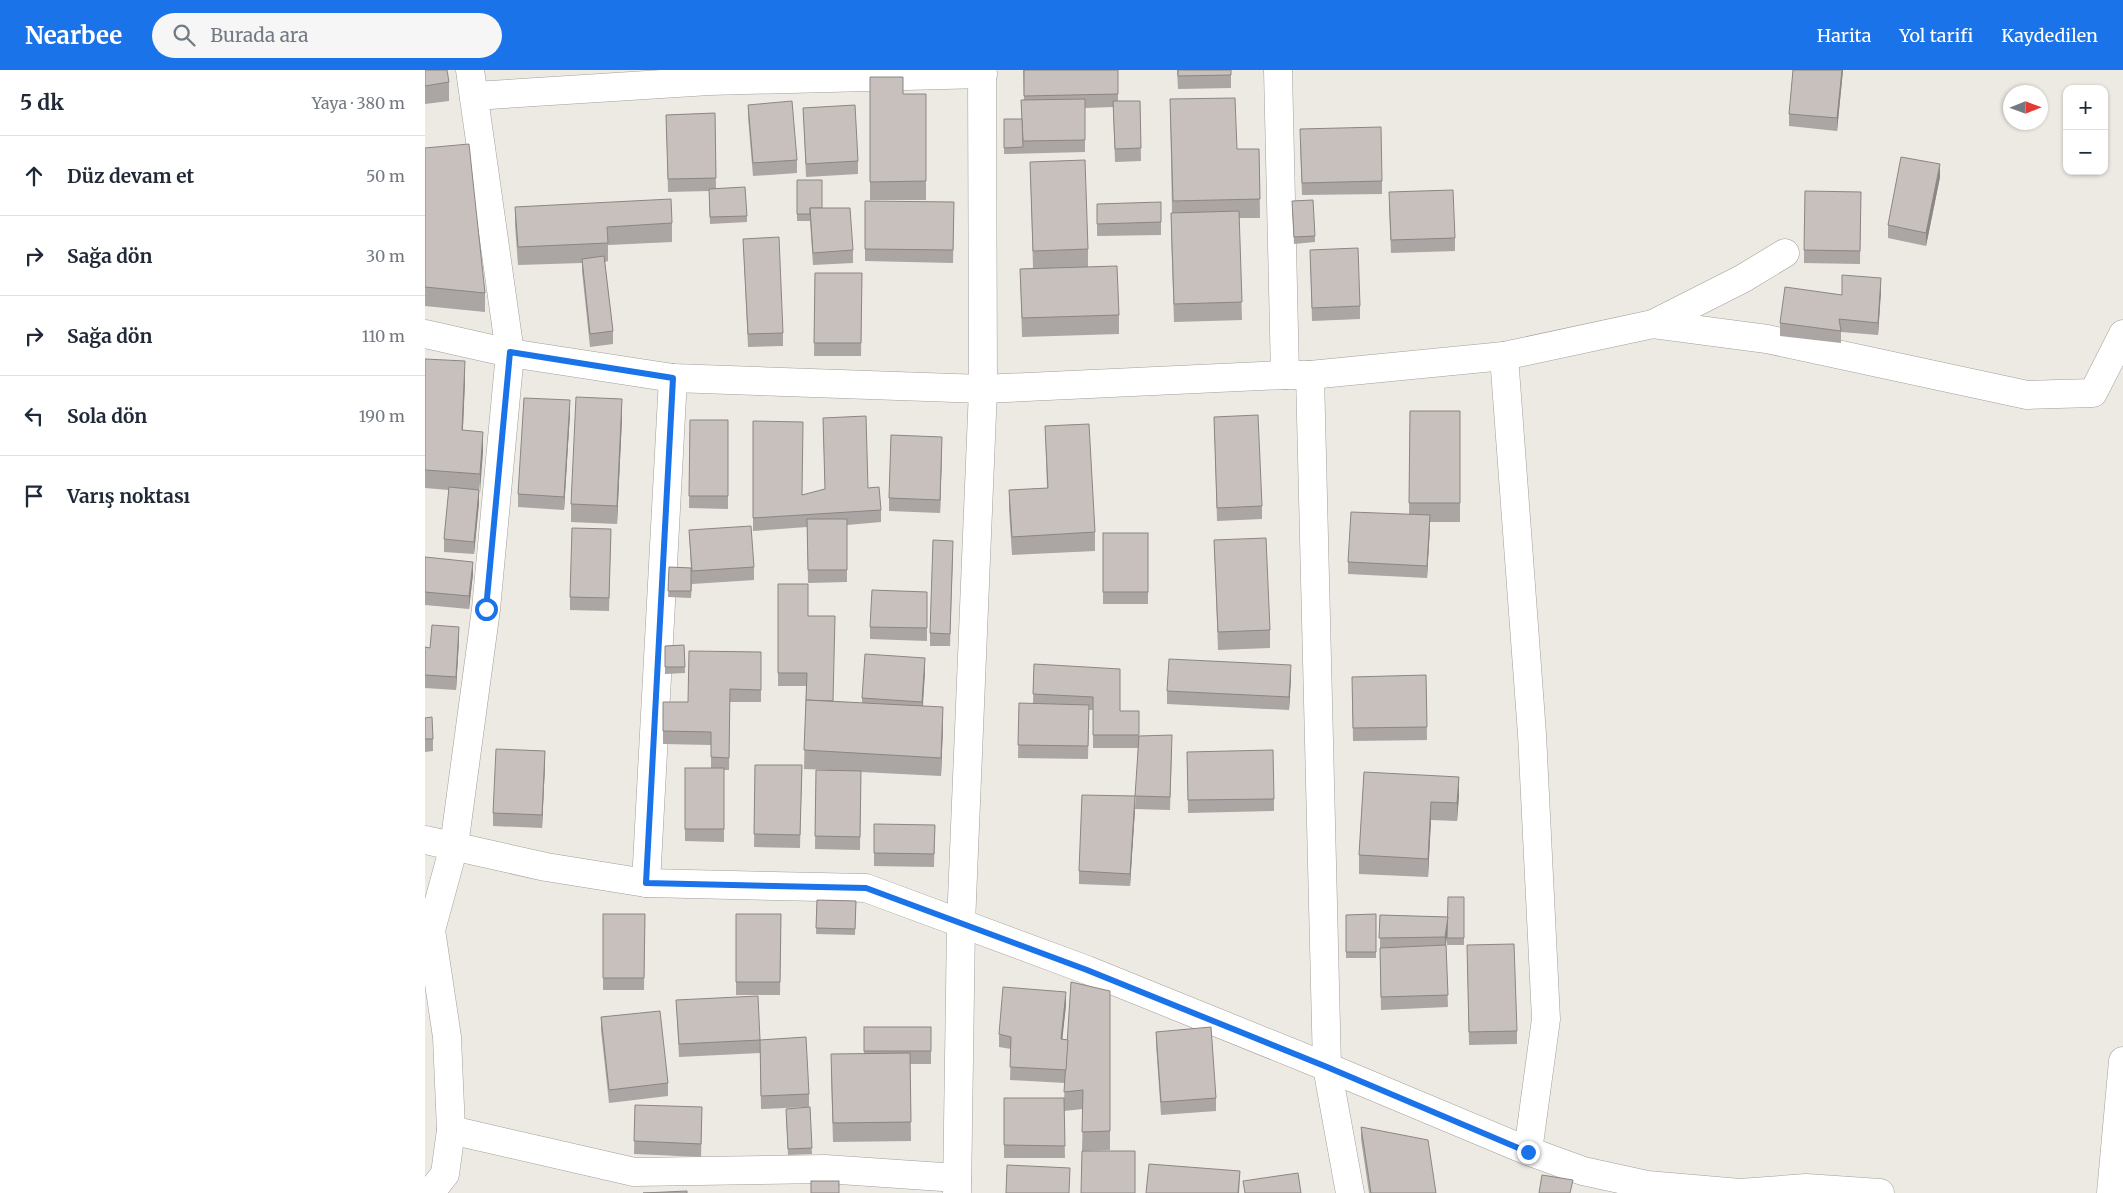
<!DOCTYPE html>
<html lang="tr">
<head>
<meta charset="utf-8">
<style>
	:root { --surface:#fff; --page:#f6f6f7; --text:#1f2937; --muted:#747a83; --line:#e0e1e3; --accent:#1a73e8 }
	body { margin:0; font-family:Merriweather,serif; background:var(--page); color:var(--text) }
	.controls { position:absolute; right:15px; top:15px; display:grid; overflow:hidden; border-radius:10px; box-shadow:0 1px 4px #0004 }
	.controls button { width:45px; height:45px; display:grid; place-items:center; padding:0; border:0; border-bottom:1px solid var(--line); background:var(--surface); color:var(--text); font:25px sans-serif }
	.compass { position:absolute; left:1578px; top:15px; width:45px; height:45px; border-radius:50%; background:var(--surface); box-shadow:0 1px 4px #0004; rotate:89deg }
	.stop { position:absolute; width:15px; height:15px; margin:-11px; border:4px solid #1a73e8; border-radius:50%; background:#fff }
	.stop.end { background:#1a73e8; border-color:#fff; box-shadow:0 1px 5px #0008 }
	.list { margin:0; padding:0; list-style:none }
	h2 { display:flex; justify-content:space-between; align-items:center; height:65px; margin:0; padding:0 20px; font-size:21px }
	h2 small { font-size:16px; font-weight:400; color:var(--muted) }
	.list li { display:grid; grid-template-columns:32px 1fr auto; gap:15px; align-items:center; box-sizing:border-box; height:80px; padding:0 20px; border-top:1px solid var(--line) }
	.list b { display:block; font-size:19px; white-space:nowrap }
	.list em { font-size:16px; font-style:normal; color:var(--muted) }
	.icon { flex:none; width:28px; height:28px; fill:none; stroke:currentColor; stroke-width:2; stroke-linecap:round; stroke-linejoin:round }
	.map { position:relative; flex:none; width:1698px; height:1123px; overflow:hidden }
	header { display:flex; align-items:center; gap:30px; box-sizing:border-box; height:70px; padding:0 25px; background:var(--accent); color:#fff }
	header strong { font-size:24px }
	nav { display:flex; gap:28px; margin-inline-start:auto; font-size:18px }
	.search { width:350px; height:45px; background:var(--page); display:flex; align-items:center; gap:12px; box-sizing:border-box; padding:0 18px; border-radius:28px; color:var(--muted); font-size:19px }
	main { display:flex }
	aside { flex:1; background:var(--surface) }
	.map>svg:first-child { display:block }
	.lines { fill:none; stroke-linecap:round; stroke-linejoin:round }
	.street-casing { stroke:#a29f99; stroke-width:29 }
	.street { stroke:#fff; stroke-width:28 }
	.wall { fill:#aba5a3 }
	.shaded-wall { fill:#8b8684 }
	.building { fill:#c7c0bd; stroke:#8b8684 }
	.route { stroke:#1a73e8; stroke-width:6 }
</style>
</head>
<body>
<header>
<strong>Nearbee</strong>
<div class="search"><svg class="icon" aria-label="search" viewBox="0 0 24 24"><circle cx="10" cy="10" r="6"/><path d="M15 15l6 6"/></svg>Burada ara</div>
<nav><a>Harita</a><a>Yol tarifi</a><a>Kaydedilen</a></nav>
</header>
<main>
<aside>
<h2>5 dk<small>Yaya · 380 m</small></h2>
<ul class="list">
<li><svg class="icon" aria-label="ahead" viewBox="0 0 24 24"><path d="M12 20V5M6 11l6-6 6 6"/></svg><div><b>Düz devam et</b></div><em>50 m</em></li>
<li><svg class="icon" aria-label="right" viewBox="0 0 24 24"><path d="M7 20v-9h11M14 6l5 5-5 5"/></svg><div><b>Sağa dön</b></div><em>30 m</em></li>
<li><svg class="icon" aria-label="right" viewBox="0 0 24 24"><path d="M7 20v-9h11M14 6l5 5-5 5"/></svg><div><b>Sağa dön</b></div><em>110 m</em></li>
<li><svg class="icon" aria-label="left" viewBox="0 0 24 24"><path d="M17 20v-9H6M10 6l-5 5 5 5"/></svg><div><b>Sola dön</b></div><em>190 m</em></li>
<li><svg class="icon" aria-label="arrive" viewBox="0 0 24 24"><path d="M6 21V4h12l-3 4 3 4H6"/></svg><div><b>Varış noktası</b></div></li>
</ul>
</aside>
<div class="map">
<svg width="1698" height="1123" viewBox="0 0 1698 1123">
	<rect width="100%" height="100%" fill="#ede9e3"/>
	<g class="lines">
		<defs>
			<g id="street">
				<polyline points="853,0 860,305"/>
				<polyline points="49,26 284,11 558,4"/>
				<polyline points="1228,254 1342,269 1602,325 1668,323 1698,264"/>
				<polyline points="0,264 85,283 248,308 558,319 860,305 885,305 1079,286 1228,254 1317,209 1360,183"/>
				<polyline points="1079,286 1107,664 1121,949 1103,1081"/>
				<polyline points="885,305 902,997 925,1123"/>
				<polyline points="0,770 121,797 221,813 441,818 662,900 902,997 1103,1081 1158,1101 1222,1115 1315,1123 1381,1118 1455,1123"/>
				<polyline points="221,813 248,308"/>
				<polyline points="6,860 22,967 26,1060 209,1102 400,1099 532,1108"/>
				<polyline points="0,861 6,860 29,776 61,539 85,283 45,0"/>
				<polyline points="5,1123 20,1104 26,1060"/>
				<polyline points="532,1123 536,854 558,319 557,0"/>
				<polyline points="1686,1123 1698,991"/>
			</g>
		</defs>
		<!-- street casing -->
		<use href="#street" class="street-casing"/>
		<!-- street -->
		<use href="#street" class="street"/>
	</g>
	<!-- wall -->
	<g class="wall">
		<polygon points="0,0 24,12 24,31 0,34"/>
		<polygon points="598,0 693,0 693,31 715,31 716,91 690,92 688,37 660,38 660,82 579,84 579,49 597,49 596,30 599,30"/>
		<polygon points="752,0 806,0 806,18 753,19"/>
		<polygon points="1368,0 1418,0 1412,61 1364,56 1364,44"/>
		<polygon points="445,7 478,24 501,24 501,130 445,130"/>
		<polygon points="745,29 812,79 834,79 835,148 814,148 817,250 749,252 746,162 746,143 747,143"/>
		<polygon points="323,35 372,90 372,103 328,106 323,47"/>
		<polygon points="378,38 433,91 433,104 381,107"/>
		<polygon points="290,43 291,119 322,146 322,152 285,154 284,121 243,122 241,45"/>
		<polygon points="875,72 957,111 957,124 877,125"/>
		<polygon points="0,78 60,223 60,242 0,236"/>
		<polygon points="605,92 663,179 663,197 694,245 694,264 597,267 595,199 608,198"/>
		<polygon points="1515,107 1501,176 1463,168 1463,155"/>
		<polygon points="372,110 397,138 428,180 428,193 388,195 385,151 372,151"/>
		<polygon points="1436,122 1435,194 1379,193 1379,180"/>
		<polygon points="672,134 736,152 736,165 672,166"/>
		<polygon points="964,135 1030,168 1030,181 966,183"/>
		<polygon points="90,137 247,153 247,172 183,175 183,191 180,192 188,261 188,274 165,277 157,201 157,193 93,195 90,155"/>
		<polygon points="867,137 890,166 890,172 869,174"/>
		<polygon points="529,145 528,193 440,191 440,179"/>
		<polygon points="318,169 358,263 358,276 323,277"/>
		<polygon points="885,180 935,236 935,249 887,251"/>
		<polygon points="390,203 437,203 436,286 389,286"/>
		<polygon points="1456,221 1453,265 1416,262 1416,273 1355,266 1355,253 1417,225"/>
		<polygon points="0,289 40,310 38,360 58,381 54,423 54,433 49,484 19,482 19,469 24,420 0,418"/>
		<polygon points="985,341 1035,341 1035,452 1005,452 1002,508 923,504 923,492 984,445"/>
		<polygon points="145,343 139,440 93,437 93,424"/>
		<polygon points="789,347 837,436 837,449 792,451"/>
		<polygon points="197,348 192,454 146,452 146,434"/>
		<polygon points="398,348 443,418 456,440 456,452 422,455 422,512 383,513 382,457 328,461 328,351 377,425 400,419"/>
		<polygon points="265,350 303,350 303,439 264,438"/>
		<polygon points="620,356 670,462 670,481 587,485 584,439 584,420 622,418"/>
		<polygon points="517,380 515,443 464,441 464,428"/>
		<polygon points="186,459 184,541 145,540 145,527"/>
		<polygon points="264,460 329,497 329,510 267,514 266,528 243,527 244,497 266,498"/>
		<rect x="678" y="463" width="45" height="71"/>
		<polygon points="789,470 845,560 845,578 793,580"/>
		<polygon points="528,484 525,576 505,576 505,563"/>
		<polygon points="0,487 48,504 44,539 0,535"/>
		<polygon points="353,514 383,546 408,631 437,633 437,628 500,601 498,636 518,655 516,706 436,702 435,780 390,779 391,700 405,700 379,699 381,616 353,616"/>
		<polygon points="502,522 502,571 445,569 445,557"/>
		<polygon points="34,570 31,620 0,618 0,577 5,578"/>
		<polygon points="259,575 260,603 240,604 240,576"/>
		<polygon points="336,582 336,632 305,632 304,700 299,700 299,772 260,771 260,698 286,698 286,675 238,674 238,632 263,632"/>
		<polygon points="609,594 695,641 714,666 747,678 745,740 710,739 713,678 668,678 668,640 664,640 663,689 593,688 594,633 608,634"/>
		<polygon points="1001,605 1002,670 928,671 927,619"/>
		<polygon points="866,608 864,640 742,634 742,621"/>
		<polygon points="0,648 8,669 8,681 0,682"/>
		<polygon points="762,682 849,729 849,741 763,743"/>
		<polygon points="120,694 117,758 68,756 68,743"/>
		<polygon points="330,695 377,695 375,778 329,777"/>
		<polygon points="939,702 1034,725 1032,751 1006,750 1003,807 934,804 934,785"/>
		<polygon points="710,739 705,816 654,814 654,801"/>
		<polygon points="510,755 509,797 449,796 449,783"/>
		<polygon points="1039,827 1039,875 1022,875 1022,861 1021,876 1023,937 956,940 955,891 955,845 1022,847"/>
		<polygon points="392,830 431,831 430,865 391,864"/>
		<polygon points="178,844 220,844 219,920 178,920"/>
		<polygon points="311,844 356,844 355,925 311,925"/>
		<polygon points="951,844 951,888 921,888 921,845"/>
		<polygon points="1042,875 1092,961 1092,974 1044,975"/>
		<polygon points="685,921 685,1080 657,1081 658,1039 639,1041 640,1088 579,1088 579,1028 639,1030 640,1013 585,1010 586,979 574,977 574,964 641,935 637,969 643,970"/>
		<polygon points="251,930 335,970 384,1024 384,1037 336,1039 335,983 254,987"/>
		<polygon points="176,947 243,1013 243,1026 184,1033 176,960"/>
		<polygon points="439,957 506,957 506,994 485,994 486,1071 408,1072 406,1003 439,984"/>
		<polygon points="731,962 791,1028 791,1041 736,1045 731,974"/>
		<polygon points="210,1035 277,1050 276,1087 209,1084"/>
		<polygon points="385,1037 387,1084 363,1085 361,1045"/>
		<polygon points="936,1057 1011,1123 944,1123 936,1069"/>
	</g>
	<!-- shaded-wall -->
	<g class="shaded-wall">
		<polygon points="1417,0 1418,0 1412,61 1412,48"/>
		<polygon points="1515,94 1515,107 1501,176 1501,163"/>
		<polygon points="1456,208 1456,221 1453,265 1453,253"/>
		<polygon points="40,291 40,310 37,378 37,360"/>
		<polygon points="197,329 197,348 192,454 192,436"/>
		<polygon points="145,330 145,343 139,440 139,427"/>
		<polygon points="58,362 58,381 55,423 55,404"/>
		<polygon points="517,367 517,380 515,443 515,430"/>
		<polygon points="54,420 54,433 49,484 49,472"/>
		<polygon points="1005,445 1005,458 1002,508 1002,496"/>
		<polygon points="48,492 48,504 44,539 44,526"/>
		<polygon points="34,557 34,570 31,620 31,607"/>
		<polygon points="500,588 500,601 497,645 497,632"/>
		<polygon points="866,595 866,608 864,640 864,627"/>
		<polygon points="518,637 518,655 516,706 516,688"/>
		<polygon points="120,681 120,694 117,758 117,745"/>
		<polygon points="1034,707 1034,725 1032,751 1032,733"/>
		<polygon points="710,726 710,739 705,816 705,804"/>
		<polygon points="1006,732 1006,750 1003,807 1003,789"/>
		<polygon points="1023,847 1023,860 1020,880 1020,867"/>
		<polygon points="641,922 641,935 636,982 636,969"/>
		<polygon points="815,1101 814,1123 813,1123"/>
	</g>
	<!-- building -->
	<g class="building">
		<polygon points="0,0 22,0 24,12 0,16"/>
		<polygon points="599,0 693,0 693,24 599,26"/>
		<polygon points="753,0 806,0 806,5 753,6"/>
		<polygon points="1368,0 1417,0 1412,48 1364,44"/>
		<polygon points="445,7 478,7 478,24 501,24 501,111 445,112"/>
		<polygon points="810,28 812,79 834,79 835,129 748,131 745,29"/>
		<polygon points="660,29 660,70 598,71 596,30"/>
		<polygon points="367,31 372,90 328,93 323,35"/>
		<polygon points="688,31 715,31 716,78 690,79"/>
		<polygon points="430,35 433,91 381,94 378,38"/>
		<polygon points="290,43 291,108 243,109 241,45"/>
		<polygon points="579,49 597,49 598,77 579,78"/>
		<polygon points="956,57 957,111 877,113 875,59"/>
		<polygon points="44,74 60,223 0,217 0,78"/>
		<polygon points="1476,87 1515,94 1501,163 1463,155"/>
		<polygon points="660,90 663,179 608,181 605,92"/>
		<polygon points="372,110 397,110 397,138 385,138 385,144 372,144"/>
		<polygon points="320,117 322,146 285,147 284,119"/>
		<polygon points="1028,120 1030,168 966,170 964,122"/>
		<polygon points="1380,121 1436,122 1435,181 1379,180"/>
		<polygon points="246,129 247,153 182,157 183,173 93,177 90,137"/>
		<polygon points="888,130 890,166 869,167 867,131"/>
		<polygon points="440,131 529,132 528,180 440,179"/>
		<polygon points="736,132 736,152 672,154 672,134"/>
		<polygon points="385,138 425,138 428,180 388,183"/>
		<polygon points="814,141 817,232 749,234 746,143"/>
		<polygon points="354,167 358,263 323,264 318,169"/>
		<polygon points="933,178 935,236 887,238 885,180"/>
		<polygon points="179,186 188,261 165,264 157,189"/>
		<polygon points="692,196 694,245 597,248 595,199"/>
		<polygon points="390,203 437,203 436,273 389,273"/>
		<polygon points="1417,205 1456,208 1453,253 1414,249 1416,261 1355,253 1360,217 1417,225"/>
		<polygon points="0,289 40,291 37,360 58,362 55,404 0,400"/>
		<polygon points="151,327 197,329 192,436 146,434"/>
		<polygon points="99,328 145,330 139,427 93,424"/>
		<polygon points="985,341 1035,341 1035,433 984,433"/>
		<polygon points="833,345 837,436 792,438 789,347"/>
		<polygon points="441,346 443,418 454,417 456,440 328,448 328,351 378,352 377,425 400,419 398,348"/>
		<polygon points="265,350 303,350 303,426 264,426"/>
		<polygon points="664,354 670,462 587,467 584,420 623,418 620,356"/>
		<polygon points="466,365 517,367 515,430 464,428"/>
		<polygon points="24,417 54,420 49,472 19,469"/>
		<polygon points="926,442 1005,445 1002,496 923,492"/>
		<polygon points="382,449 422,449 422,500 383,500"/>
		<polygon points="326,456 329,497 267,501 264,460"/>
		<polygon points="147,458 186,459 184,528 145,527"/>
		<rect x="678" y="463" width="45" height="59"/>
		<polygon points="841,468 845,560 793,562 789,470"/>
		<polygon points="508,470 528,471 525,564 505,563"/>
		<polygon points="0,487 48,492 44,526 0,522"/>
		<polygon points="244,497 266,498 266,521 243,521"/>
		<polygon points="353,514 383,514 383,546 410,546 408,631 381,630 382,603 353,603"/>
		<polygon points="447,520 502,522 502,558 445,557"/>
		<polygon points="7,555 34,557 31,607 0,605 0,577 5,578"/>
		<polygon points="259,575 260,597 240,597 240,576"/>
		<polygon points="264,581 336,582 336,620 305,619 304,688 286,687 286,662 238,661 238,632 263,632"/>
		<polygon points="440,584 500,588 497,632 437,628"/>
		<polygon points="744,589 866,595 864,627 742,621"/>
		<polygon points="609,594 695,599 695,641 714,641 714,665 668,665 668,627 608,624"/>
		<polygon points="1001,605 1002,657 928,658 927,607"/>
		<polygon points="381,630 518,637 516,688 379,680"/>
		<polygon points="594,633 664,635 663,676 593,675"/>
		<polygon points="7,647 8,669 0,669 0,648"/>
		<polygon points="747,665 745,727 710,726 714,666"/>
		<polygon points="71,679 120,681 117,745 68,743"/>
		<polygon points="848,680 849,729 763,730 762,682"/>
		<polygon points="330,695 377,695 375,765 329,764"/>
		<rect x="260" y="698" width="39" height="61"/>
		<polygon points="391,700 436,701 435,767 390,766"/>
		<polygon points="939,702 1034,707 1032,733 1006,732 1003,789 934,785"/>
		<polygon points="657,725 710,726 705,804 654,801"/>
		<polygon points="449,754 510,755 509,784 449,783"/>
		<polygon points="1023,827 1039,827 1039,868 1022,868"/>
		<polygon points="392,830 431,831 430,859 391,858"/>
		<polygon points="178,844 220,844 219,908 178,908"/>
		<polygon points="311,844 356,844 355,912 311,912"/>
		<polygon points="951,844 951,882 921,882 921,845"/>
		<polygon points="955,845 1023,847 1020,867 954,868"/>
		<polygon points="1089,874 1092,961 1044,962 1042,875"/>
		<polygon points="1021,875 1023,925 956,927 955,878"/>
		<polygon points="646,912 685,921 685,1061 657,1062 658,1020 639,1022"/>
		<polygon points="578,917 641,922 636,969 643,970 641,1000 585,997 586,967 574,964"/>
		<polygon points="333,926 335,970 254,974 251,930"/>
		<polygon points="235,941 243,1013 184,1020 176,947"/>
		<rect x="439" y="957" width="67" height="24"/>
		<polygon points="786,957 791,1028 736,1032 731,962"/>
		<polygon points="381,967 384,1024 336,1026 335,970"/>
		<polygon points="485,983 486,1052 408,1053 406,984"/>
		<polygon points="579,1028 639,1028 640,1076 579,1075"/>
		<polygon points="210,1035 277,1037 276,1074 209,1071"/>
		<polygon points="385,1037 387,1078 363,1079 361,1039"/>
		<polygon points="936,1057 1003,1070 1011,1123 946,1123"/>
		<polygon points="657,1081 710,1081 710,1123 656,1123"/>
		<polygon points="724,1094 815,1101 813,1123 721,1123"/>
		<polygon points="582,1095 645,1098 644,1123 581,1123"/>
		<polygon points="873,1103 876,1123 820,1123 818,1111"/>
		<polygon points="1117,1105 1148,1110 1145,1123 1114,1123"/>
		<rect x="386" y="1111" width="28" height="12"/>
		<polygon points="262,1121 262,1123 218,1123"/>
	</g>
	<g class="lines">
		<!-- route -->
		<polyline class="route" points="61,539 85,282 248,308 221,813 441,818 662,900 902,997 1103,1082"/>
	</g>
</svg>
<div class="controls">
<button>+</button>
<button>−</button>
</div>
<svg class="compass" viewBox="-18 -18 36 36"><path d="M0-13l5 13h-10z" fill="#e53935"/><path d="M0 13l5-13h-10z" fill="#747a83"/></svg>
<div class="stop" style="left:61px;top:539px"></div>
<div class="stop end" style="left:1103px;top:1082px"></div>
</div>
</main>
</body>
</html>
